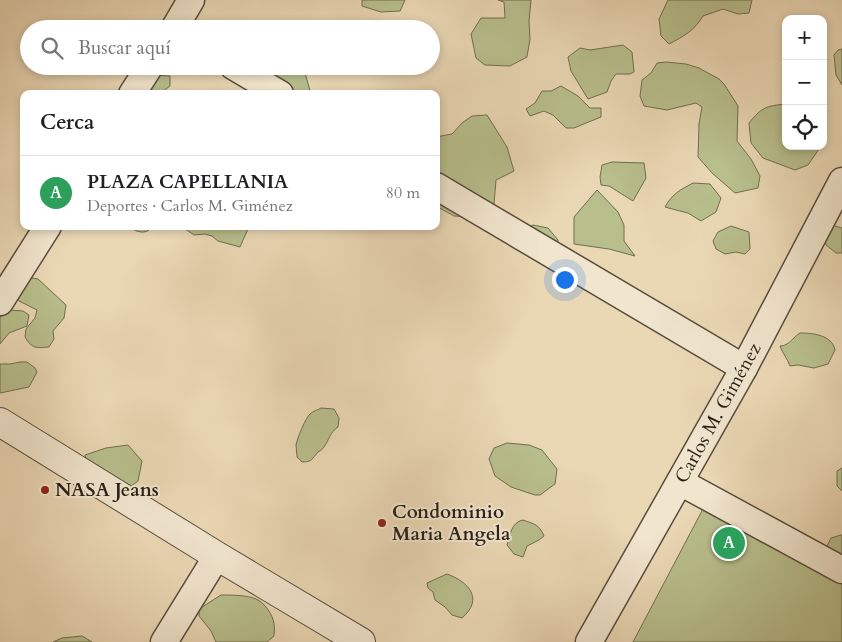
<!DOCTYPE html>
<html lang="es">
<head>
<meta charset="utf-8">
<style>
	:root { --surface:#fff; --page:#f2f2f2; --text:#202124; --muted:#757577; --line:#e0e0e0; --accent:#8f2418 }
	body { margin:0; font-family:Cardo,serif; background:var(--page); color:var(--text) }
	.controls { position:absolute; right:15px; top:15px; display:grid; overflow:hidden; border-radius:10px; box-shadow:0 2px 8px #0003 }
	.controls button { width:45px; height:45px; display:grid; place-items:center; padding:0; border:0; border-bottom:1px solid var(--line); background:var(--surface); color:var(--text); font:25px sans-serif }
	.you { position:absolute; left:564px; top:279px; width:18px; height:18px; margin:-12px; border:4px solid #fff; border-radius:50%; background:#1a73e8; box-shadow:0 0 0 8px #1a73e833 }
	.badge { display:grid; place-items:center; width:32px; height:32px; border-radius:50%; background:var(--accent); color:#fff; font-size:16px; font-weight:700 }
	.pin { position:absolute; translate:-50% -50%; border:2px solid #fff; box-shadow:0 1px 5px #0006 }
	.list { margin:0; padding:0; list-style:none }
	h2 { display:flex; justify-content:space-between; align-items:center; height:65px; margin:0; padding:0 20px; font-size:21px }
	h2 small { font-size:16px; font-weight:400; color:var(--muted) }
	.list li { display:grid; grid-template-columns:32px 1fr auto; gap:15px; align-items:center; box-sizing:border-box; height:75px; padding:0 20px; border-top:1px solid var(--line) }
	.list b { display:block; font-size:19px; white-space:nowrap }
	.list p { margin:0; font-size:16px; white-space:nowrap; color:var(--muted) }
	.list em { font-size:16px; font-style:normal; color:var(--muted) }
	.icon { flex:none; width:28px; height:28px; fill:none; stroke:currentColor; stroke-width:2; stroke-linecap:round; stroke-linejoin:round }
	.map { position:relative; flex:none; width:842px; height:642px; overflow:hidden }
	.search { position:absolute; background:var(--surface); box-shadow:0 2px 8px #0003; left:20px; top:20px; width:420px; height:55px; display:flex; align-items:center; gap:12px; box-sizing:border-box; padding:0 18px; border-radius:28px; color:var(--muted); font-size:19px }
	.panel { position:absolute; background:var(--surface); box-shadow:0 2px 8px #0003; left:20px; top:90px; width:420px; height:140px; border-radius:10px }
	.map>svg:first-child { display:block }
	.green { fill:#b8be8c; stroke:#706e50 }
	.lines { fill:none; stroke-linecap:round; stroke-linejoin:round }
	.minor-casing { stroke:#584d3d; stroke-width:29 }
	.tertiary-casing { stroke:#584d3d; stroke-width:30 }
	.minor { stroke:#f1e5ce; stroke-width:26 }
	.tertiary { stroke:#f1e5ce; stroke-width:28 }
	.poi-dot { fill:#8f2418; stroke:#f1e5ce; stroke-width:2 }
	.labels { text-anchor:middle; dominant-baseline:central; stroke-width:4; stroke-linejoin:round; paint-order:stroke }
	.street-label { font-size:19px; fill:#271f15; stroke:#f1e5ce }
	.poi-label { font-size:19px; font-weight:bold; fill:#271f15; stroke:#f1e5ce; text-anchor:start }
</style>
</head>
<body>
<div class="map">
<svg width="842" height="642" viewBox="0 0 842 642">
	<rect width="100%" height="100%" fill="#ead7b4"/>
	<filter id="stains"><feTurbulence type="fractalNoise" baseFrequency=".004" numOctaves="4"/><feColorMatrix values="0 0 0 0 .2 0 0 0 0 .09 0 0 0 0 .02 0 0 0 .5 -.17"/></filter>
	<radialGradient id="worn" r=".72"><stop offset=".6" stop-color="#630" stop-opacity="0"/><stop offset="1" stop-color="#630" stop-opacity=".3"/></radialGradient>
	<!-- green -->
	<g class="green">
		<polygon points="362,0 405,0 400,11 381,12 362,6"/>
		<polygon points="498,0 531,0 529,21 530,39 527,57 510,66 485,65 476,58 471,34 481,18 505,18 504,2"/>
		<path d="M 668,0 L 752,0 L 749,13 L 738,14 L 723,9 L 703,16 C 694,31 684,36 669,44 L 661,36 L 659,19 Z"/>
		<polygon points="623,45 632,52 634,72 630,74 616,74 611,81 607,92 588,99 571,71 568,57 580,48 590,50"/>
		<polygon points="842,49 842,85 836,75 834,55 838,50"/>
		<polygon points="666,62 686,64 699,68 719,79 724,84 738,106 737,141 751,159 760,176 758,188 735,193 712,173 698,157 699,124 702,107 696,103 667,110 644,106 640,96 642,80 651,73 657,63"/>
		<polygon points="279,66 303,66 311,94 277,94 266,75"/>
		<polygon points="141,74 170,76 170,86 159,94 123,94"/>
		<polygon points="561,86 578,96 590,108 601,108 601,117 574,128 566,128 553,115 544,111 530,116 526,109 535,103 542,91 551,91"/>
		<path d="M 786,104 L 786,146 L 821,146 L 808,165 L 795,170 L 763,158 L 751,143 L 749,123 C 762,107 766,106 786,104 Z"/>
		<polygon points="487,115 507,147 514,171 496,180 494,204 487,212 473,217 454,216 436,206 436,137 452,134 462,123 472,116"/>
		<polygon points="612,162 644,163 646,178 633,201 609,186 601,185 600,177 602,165"/>
		<path d="M 693,183 L 710,184 L 721,198 L 716,212 L 701,221 L 688,213 L 676,210 L 665,207 C 672,194 680,190 693,183 Z"/>
		<polygon points="597,190 618,212 624,225 624,241 635,256 609,249 574,244 574,217"/>
		<polygon points="533,225 548,228 558,240 557,248 525,229"/>
		<polygon points="832,225 842,228 842,253 836,253 826,245 824,234"/>
		<path d="M 127,226 L 150,226 L 149,230 C 142,235 134,230 127,226 Z"/>
		<polygon points="181,226 245,226 248,229 240,247 218,241 212,236 205,234 194,235"/>
		<polygon points="731,226 749,232 750,249 745,254 736,252 725,254 716,249 713,241 718,232"/>
		<path d="M 27,277 L 38,279 L 66,305 L 64,318 L 53,331 L 54,339 L 49,347 C 36,348 32,349 25,337 L 26,329 L 35,318 L 37,310 L 19,301 L 14,290 Z"/>
		<polygon points="9,310 23,311 29,315 27,326 9,333 0,344 0,317"/>
		<path d="M 800,333 C 813,333 832,335 835,350 L 828,364 L 814,368 L 798,365 L 790,366 C 787,358 783,354 780,346 C 789,346 793,337 800,333 Z"/>
		<polygon points="20,362 27,362 35,368 37,372 29,387 0,393 0,364 10,364"/>
		<path d="M 321,408 L 334,409 L 339,418 L 338,427 C 330,432 329,440 324,447 C 323,449 320,451 318,452 C 312,459 312,462 302,462 L 297,457 C 297,453 296,449 296,445 C 297,439 306,417 310,414 C 313,411 318,410 321,408 Z"/>
		<polygon points="507,443 529,445 542,450 557,469 555,484 540,495 535,495 511,487 495,476 489,459 494,448"/>
		<polygon points="128,445 142,461 138,481 122,493 90,476 85,455 106,448"/>
		<polygon points="842,468 842,491 837,486 837,471"/>
		<polygon points="704,507 842,578 842,642 633,642"/>
		<path d="M 523,520 C 534,524 539,524 544,536 L 539,540 L 527,546 L 523,557 L 514,554 L 507,545 C 510,536 511,522 523,520 Z"/>
		<polygon points="841,535 842,535 842,564 826,548 831,538"/>
		<path d="M 447,574 C 469,582 484,599 462,618 L 452,615 L 445,607 L 435,600 L 433,592 L 428,588 L 427,583 Z"/>
		<path d="M 221,595 C 230,595 248,595 256,599 C 265,603 273,615 274,624 C 275,628 274,632 274,636 L 267,642 L 216,642 L 211,631 L 199,616 L 199,609 Z"/>
		<polygon points="82,636 92,642 53,642 62,638"/>
	</g>
	<g class="lines">
		<defs>
			<g id="minor">
				<polyline points="174,29 191,0"/>
				<polyline points="233,66 280,94"/>
				<polyline points="132,94 150,66"/>
				<polyline points="436,186 744,368"/>
				<polyline points="0,302 48,226"/>
				<polyline points="680,482 842,570"/>
				<polyline points="164,642 217,556"/>
				<polyline points="589,642 744,368 842,181"/>
			</g>
			<polyline id="tertiary" points="0,422 217,556 361,642"/>
		</defs>
		<!-- minor casing -->
		<use href="#minor" class="minor-casing"/>
		<!-- tertiary casing -->
		<use href="#tertiary" class="tertiary-casing"/>
		<!-- minor -->
		<use href="#minor" class="minor"/>
		<!-- tertiary -->
		<use href="#tertiary" class="tertiary"/>
	</g>
	<!-- markers -->
	<g class="poi-dot">
		<circle cx="45" cy="490" r="5"/>
		<circle cx="382" cy="523" r="5"/>
	</g>
	<g class="labels">
		<!-- street labels -->
		<g class="street-label">
			<text transform="translate(718 413) rotate(-61)">Carlos M. Giménez</text>
		</g>
		<!-- poi labels -->
		<g class="poi-label">
			<text x="55" y="490">NASA Jeans</text>
			<text x="392" y="512">Condominio<tspan x="392" dy="22">Maria Angela</tspan></text>
		</g>
	</g>
	<rect width="100%" height="100%" filter="url(#stains)"/>
	<rect width="100%" height="100%" fill="url(#worn)"/>
</svg>
<div class="controls">
<button>+</button>
<button>−</button>
<button><svg class="icon" aria-label="locate" viewBox="0 0 24 24"><circle cx="12" cy="12" r="6"/><path d="M12 2v4M12 18v4M2 12h4M18 12h4"/></svg></button>
</div>
<div class="you"></div>
<div class="pin badge" style="left:729px;top:543px;background:#2e9e5b">A</div>
<div class="search"><svg class="icon" aria-label="search" viewBox="0 0 24 24"><circle cx="10" cy="10" r="6"/><path d="M15 15l6 6"/></svg>Buscar aquí</div>
<section class="panel">
<h2>Cerca<small></small></h2>
<ul class="list">
<li><span class="badge" style="background:#2e9e5b">A</span><div><b>PLAZA CAPELLANIA</b><p>Deportes · Carlos M. Giménez</p></div><em>80 m</em></li>
</ul>
</section>
</div>
</body>
</html>
